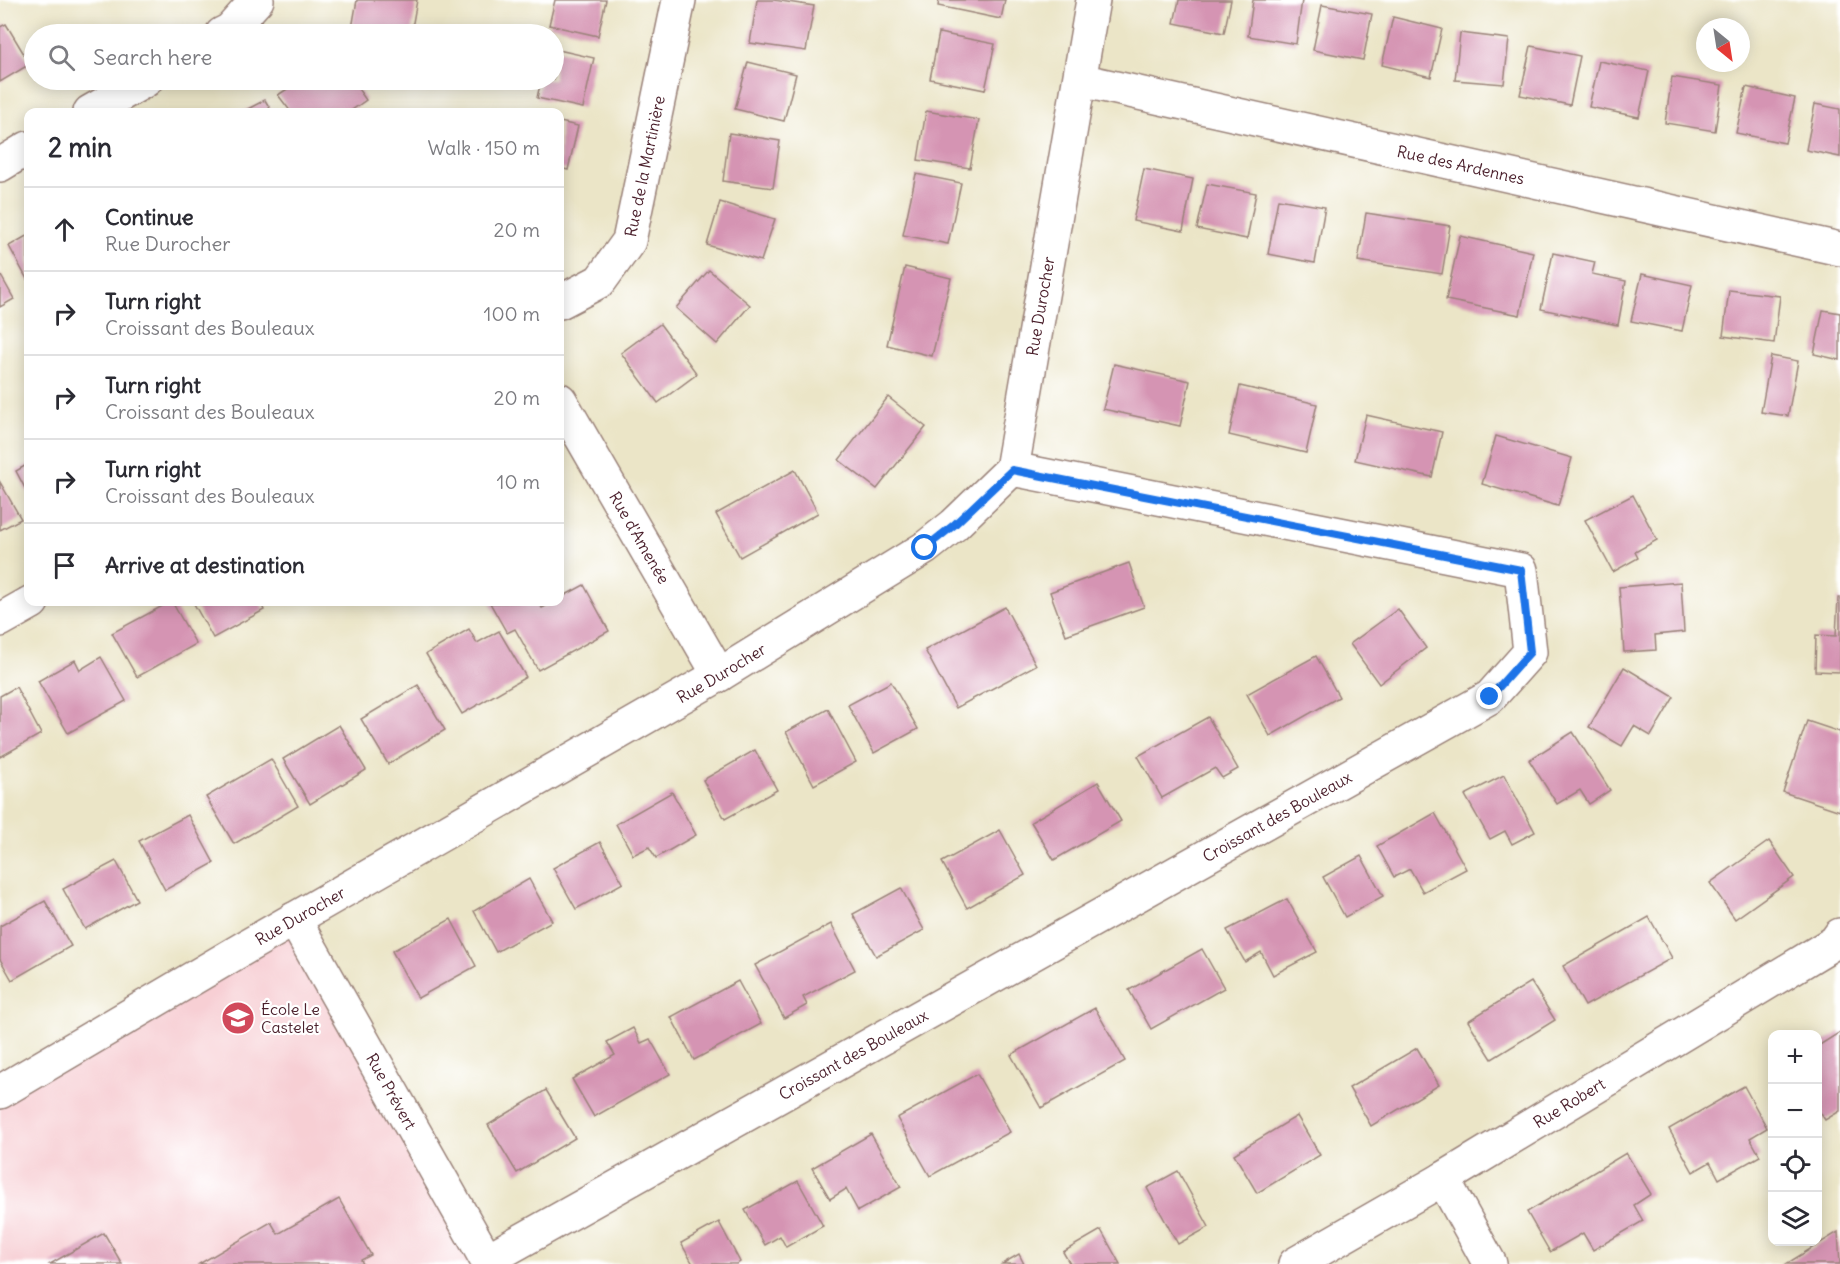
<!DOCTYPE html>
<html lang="en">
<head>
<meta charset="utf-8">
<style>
	:root { --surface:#fff; --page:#f2f2f3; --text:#2b2b33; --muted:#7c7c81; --line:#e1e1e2 }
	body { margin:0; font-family:Delius,sans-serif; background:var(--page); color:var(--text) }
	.controls { position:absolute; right:18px; bottom:18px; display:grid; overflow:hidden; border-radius:12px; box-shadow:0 3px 15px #0003 }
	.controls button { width:54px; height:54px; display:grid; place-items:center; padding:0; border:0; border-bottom:2px solid var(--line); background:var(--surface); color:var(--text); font:30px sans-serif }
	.compass { position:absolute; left:1696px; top:18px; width:54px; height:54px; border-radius:50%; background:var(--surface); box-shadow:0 3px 15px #0003; rotate:150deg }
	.stop { position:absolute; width:18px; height:18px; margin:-14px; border:4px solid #1a73e8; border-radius:50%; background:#fff }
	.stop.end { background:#1a73e8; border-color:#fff; box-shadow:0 2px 6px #0008 }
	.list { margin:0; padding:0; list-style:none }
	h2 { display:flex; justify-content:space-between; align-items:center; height:78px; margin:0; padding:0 24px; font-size:26px }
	h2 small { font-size:20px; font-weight:400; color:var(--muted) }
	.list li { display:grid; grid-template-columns:39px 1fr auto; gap:18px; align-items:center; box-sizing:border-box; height:84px; padding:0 24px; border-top:2px solid var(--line) }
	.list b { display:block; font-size:22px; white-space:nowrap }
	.list p { margin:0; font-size:20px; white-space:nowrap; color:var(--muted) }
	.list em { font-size:20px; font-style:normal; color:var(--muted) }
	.icon { flex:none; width:33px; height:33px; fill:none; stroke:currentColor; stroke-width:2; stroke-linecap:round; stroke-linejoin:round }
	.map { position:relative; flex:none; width:1840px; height:1264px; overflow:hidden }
	.search { position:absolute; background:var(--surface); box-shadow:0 3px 15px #0003; left:24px; top:24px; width:540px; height:66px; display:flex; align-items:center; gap:15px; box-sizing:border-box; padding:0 21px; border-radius:33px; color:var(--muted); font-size:22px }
	.panel { position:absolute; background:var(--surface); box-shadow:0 3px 15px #0003; left:24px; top:108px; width:540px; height:498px; border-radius:12px }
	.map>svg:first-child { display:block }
	.built { fill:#f7cfd4 }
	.building { fill:#d594b3 }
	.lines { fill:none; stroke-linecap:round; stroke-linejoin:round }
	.minor-casing { stroke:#9a8279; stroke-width:36 }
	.minor { stroke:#fff; stroke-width:33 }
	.route { stroke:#1a73e8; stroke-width:8 }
	.labels { text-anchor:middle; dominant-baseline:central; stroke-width:4.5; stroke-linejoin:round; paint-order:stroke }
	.street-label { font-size:16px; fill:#4a1f2b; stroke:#fff }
	.poi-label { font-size:16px; fill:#4a1f2b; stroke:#fff; text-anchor:start }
</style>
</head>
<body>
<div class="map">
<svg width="1840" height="1264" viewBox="0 0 1840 1264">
	<rect width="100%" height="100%" fill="#fff"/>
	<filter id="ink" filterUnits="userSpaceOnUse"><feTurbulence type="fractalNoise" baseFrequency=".0167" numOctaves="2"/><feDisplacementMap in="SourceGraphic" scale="12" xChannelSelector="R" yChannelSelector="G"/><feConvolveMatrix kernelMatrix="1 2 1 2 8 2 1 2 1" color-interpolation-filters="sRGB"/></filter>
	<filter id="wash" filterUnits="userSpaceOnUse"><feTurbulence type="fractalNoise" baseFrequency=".008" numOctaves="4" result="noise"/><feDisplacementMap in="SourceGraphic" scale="24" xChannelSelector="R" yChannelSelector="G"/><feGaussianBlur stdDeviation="1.35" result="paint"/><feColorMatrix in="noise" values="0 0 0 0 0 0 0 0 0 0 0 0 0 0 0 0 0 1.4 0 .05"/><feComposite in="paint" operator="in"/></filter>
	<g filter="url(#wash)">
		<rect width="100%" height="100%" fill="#ebe5c7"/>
		<!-- built -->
		<polygon class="built" points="294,919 489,1264 0,1264 0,1092"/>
		<g id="blocks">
			<!-- building -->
			<g class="building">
				<polygon points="357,0 417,0 411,34 351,34"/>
				<polygon points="555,0 606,0 598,36 549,25"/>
				<polygon points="757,0 774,0 814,6 806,51 750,43"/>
				<polygon points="939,0 1005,0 1001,19 938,6"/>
				<polygon points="1179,0 1231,0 1224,33 1174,23"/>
				<polygon points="1253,0 1302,0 1296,44 1248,36"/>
				<polygon points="1322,5 1372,14 1363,60 1313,50"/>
				<polygon points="1393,17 1442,29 1431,77 1382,65"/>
				<polygon points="6,24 30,64 0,82 0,27"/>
				<polygon points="939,33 995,44 985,90 930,79"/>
				<polygon points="1460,33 1509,39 1504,84 1455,80"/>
				<polygon points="1531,46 1580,56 1570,105 1520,95"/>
				<polygon points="554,49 594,58 583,108 537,98 541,80 554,80"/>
				<polygon points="1599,61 1649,71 1639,117 1589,107"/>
				<polygon points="748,62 796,74 784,121 735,109"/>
				<polygon points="1672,77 1722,85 1715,131 1665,123"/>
				<polygon points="301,80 352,80 366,100 349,112 291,112 278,95"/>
				<polygon points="1746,87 1795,98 1785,143 1736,133"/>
				<polygon points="265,100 272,112 242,112"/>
				<polygon points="1815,104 1840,109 1840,157 1806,150"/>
				<polygon points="926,111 979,120 970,168 918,160"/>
				<polygon points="560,122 578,126 568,170 560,168"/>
				<polygon points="729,133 780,141 773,188 723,181"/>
				<polygon points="1144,169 1193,179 1183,231 1133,221"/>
				<polygon points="916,174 961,183 948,244 903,235"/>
				<polygon points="1207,184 1256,193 1247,239 1197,229"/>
				<polygon points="1278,199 1325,207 1315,263 1268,254"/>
				<polygon points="720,202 775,219 761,261 707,245"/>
				<polygon points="1366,213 1450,226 1442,274 1358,261"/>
				<polygon points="28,235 28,281 9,246"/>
				<polygon points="1460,236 1533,252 1520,315 1446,300"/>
				<polygon points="1553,253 1595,262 1592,274 1626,281 1618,325 1541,309"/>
				<polygon points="905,267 951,278 932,356 887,345"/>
				<polygon points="709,270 750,305 717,344 676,308"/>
				<polygon points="0,274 14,299 0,307"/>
				<polygon points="1642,274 1692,285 1682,331 1631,321"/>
				<polygon points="1729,290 1780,296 1774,343 1723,336"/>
				<polygon points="1823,310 1840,313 1840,360 1814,354"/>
				<polygon points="660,324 697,374 658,403 621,353"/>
				<polygon points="1771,356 1798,361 1788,416 1761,412"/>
				<polygon points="1114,364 1190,381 1180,426 1103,409"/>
				<polygon points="1240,386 1317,404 1306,453 1229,435"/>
				<polygon points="888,397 926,427 877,489 839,460"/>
				<polygon points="1366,415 1442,432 1432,477 1355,460"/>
				<polygon points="1496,436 1572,458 1558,506 1482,484"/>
				<polygon points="28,464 28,494 16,471"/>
				<polygon points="795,470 818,513 740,557 716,514"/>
				<polygon points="0,482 21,519 0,530"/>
				<polygon points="1633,495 1657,540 1635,552 1638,558 1613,572 1585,520"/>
				<polygon points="1129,563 1144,607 1066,635 1050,592"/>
				<polygon points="1681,582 1684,632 1655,635 1656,650 1624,652 1619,587"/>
				<polygon points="584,585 609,631 538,670 515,629 507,633 490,603 539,602 542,608 554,602 560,602 560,598"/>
				<polygon points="1838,598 1840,598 1840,672 1815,671 1816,635 1836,636"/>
				<polygon points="170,602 172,602 196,644 137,677 112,633"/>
				<polygon points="193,602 260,602 264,610 213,638"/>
				<polygon points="1005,607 1036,665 956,708 925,650"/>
				<polygon points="1398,609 1426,648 1379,684 1350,644"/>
				<polygon points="469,629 477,643 499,631 526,677 462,714 426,654"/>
				<polygon points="1316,656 1339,697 1270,736 1247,694"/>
				<polygon points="101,657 126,701 68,733 38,681 75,660 80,670"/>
				<polygon points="1624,667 1674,697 1651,736 1634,726 1622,746 1589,727"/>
				<polygon points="891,682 918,729 874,753 848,705"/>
				<polygon points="418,685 445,730 388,764 361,719"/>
				<polygon points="16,687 41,734 0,757 0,696"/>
				<polygon points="828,709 856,762 814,785 786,732"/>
				<polygon points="1208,717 1238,769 1222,778 1215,768 1162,798 1138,756"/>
				<polygon points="1807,721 1840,732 1840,811 1783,792"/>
				<polygon points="339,725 366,770 310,804 283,759"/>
				<polygon points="1573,732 1610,790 1589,804 1580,790 1557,804 1529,760"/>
				<polygon points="755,750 777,790 725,819 703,780"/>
				<polygon points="271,759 298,806 234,844 206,797"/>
				<polygon points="1504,775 1535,832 1512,844 1505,831 1490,839 1465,795"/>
				<polygon points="1098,782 1121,821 1054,860 1031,822"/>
				<polygon points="672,792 696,835 656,858 649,847 633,855 616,824"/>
				<polygon points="1435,813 1466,869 1423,892 1410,869 1394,877 1377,846"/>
				<polygon points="188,815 214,863 165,890 139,841"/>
				<polygon points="1000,830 1025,875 967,908 942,862"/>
				<polygon points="1769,841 1794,877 1735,919 1710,883"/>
				<polygon points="600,842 623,883 576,909 553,868"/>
				<polygon points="1361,856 1383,896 1345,917 1323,877"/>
				<polygon points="116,861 137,900 85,929 63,889"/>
				<polygon points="529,879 552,921 496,952 474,911"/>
				<polygon points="901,888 924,930 876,956 853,914"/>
				<polygon points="1287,899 1317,952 1273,975 1261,952 1245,962 1227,930"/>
				<polygon points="45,901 71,946 12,980 0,959 0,926"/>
				<polygon points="1649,917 1672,958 1585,1006 1563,966"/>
				<polygon points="451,919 476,966 418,998 392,951"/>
				<polygon points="831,924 855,970 803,997 807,1005 784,1018 755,965"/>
				<polygon points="1202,949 1224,988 1151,1029 1129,990"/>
				<polygon points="738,981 761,1024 694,1060 671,1017"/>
				<polygon points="1531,982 1555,1020 1492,1059 1468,1021"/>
				<polygon points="1095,1008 1125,1061 1041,1108 1011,1055"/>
				<polygon points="633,1028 641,1043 650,1039 670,1074 594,1117 572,1079 615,1055 607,1042"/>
				<polygon points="1840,1032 1840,1111 1825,1120 1818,1109 1818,1046"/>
				<polygon points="1417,1048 1439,1085 1371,1126 1349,1088"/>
				<polygon points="977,1074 1010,1132 930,1176 897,1118"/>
				<polygon points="1744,1086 1767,1128 1750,1138 1760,1156 1719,1179 1710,1162 1693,1172 1669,1129"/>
				<polygon points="546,1090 575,1138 517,1173 488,1125"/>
				<polygon points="1297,1116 1320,1155 1257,1193 1234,1154"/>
				<polygon points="871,1134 901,1187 858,1211 846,1189 830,1199 812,1168"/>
				<polygon points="1626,1153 1651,1194 1634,1205 1643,1221 1593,1250 1583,1233 1550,1252 1527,1212"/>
				<polygon points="1178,1171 1209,1227 1178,1244 1147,1188"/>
				<polygon points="798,1181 823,1226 786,1247 780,1236 765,1245 745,1210"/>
				<polygon points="339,1199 371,1255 361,1260 363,1264 199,1264 271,1222 278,1234"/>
				<polygon points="719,1222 740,1262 737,1264 693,1264 681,1243"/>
				<polygon points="1101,1230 1120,1264 1070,1264 1063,1252"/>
				<polygon points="1838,1232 1840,1264 1786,1264"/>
				<polygon points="104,1233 122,1264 50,1264"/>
				<polygon points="1019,1254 1024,1264 1002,1264"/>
			</g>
		</g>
	</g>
	<g filter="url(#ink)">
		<use href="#blocks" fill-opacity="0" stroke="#9a8279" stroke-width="1.5"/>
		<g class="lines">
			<defs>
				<g id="minor">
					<polyline points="222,34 230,30 257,0"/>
					<path id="s1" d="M 1080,80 L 1840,249"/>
					<polyline points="90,112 146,80"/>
					<polyline points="0,165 28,148"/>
					<path id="s2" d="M 560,302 L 600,281 L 629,241 L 679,0"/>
					<path id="s3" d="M 560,400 L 719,675"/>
					<polyline points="0,620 32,602"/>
					<path id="s4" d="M 294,919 L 489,1264"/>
					<path id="s5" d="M 0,1092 L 251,944 L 719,675 L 925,548 L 954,525 L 1012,469 L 1093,0"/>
					<polyline points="1443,1179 1490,1264"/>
					<path id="s6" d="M 487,1260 L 1490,697 L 1530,652 L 1521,570 L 1012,469"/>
					<path id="s7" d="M 1295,1264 L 1443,1179 L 1835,942 L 1840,935"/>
				</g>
			</defs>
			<!-- minor casing -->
			<use href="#minor" class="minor-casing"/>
			<!-- minor -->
			<use href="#minor" class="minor"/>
		</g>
	</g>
	<g class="lines" filter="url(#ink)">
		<!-- route -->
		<polyline class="route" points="925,548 954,525 1012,470 1521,570 1530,652 1490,697"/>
	</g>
	<!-- icons -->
	<defs>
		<symbol id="school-disc" viewBox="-11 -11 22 22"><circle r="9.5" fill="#d1495b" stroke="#fff"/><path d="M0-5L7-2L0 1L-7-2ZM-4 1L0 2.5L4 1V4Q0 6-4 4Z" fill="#fff"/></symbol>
	</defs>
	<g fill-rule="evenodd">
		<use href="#school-disc" x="219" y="999" width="38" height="38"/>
	</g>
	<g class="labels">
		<!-- street labels -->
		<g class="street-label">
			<text stroke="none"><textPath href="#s1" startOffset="390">Rue des Ardennes</textPath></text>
			<text stroke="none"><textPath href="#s2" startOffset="171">Rue de la Martinière</textPath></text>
			<text stroke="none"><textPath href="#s5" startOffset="1356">Rue Durocher</textPath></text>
			<text stroke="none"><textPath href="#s3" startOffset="159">Rue d'Amenée</textPath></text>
			<text stroke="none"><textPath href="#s5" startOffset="834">Rue Durocher</textPath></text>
			<text stroke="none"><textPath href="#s6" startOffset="906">Croissant des Bouleaux</textPath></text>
			<text stroke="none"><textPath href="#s5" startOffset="348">Rue Durocher</textPath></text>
			<text stroke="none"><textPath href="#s6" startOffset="420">Croissant des Bouleaux</textPath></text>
			<text stroke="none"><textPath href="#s4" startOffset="198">Rue Prévert</textPath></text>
			<text stroke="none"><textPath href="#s7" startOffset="318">Rue Robert</textPath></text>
		</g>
		<!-- poi labels -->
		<g class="poi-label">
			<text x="261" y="1009">École Le<tspan x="261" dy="18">Castelet</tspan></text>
		</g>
	</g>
</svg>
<div class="controls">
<button>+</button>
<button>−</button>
<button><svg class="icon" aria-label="locate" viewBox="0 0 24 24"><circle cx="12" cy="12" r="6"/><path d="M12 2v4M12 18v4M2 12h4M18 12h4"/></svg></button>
<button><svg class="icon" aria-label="layers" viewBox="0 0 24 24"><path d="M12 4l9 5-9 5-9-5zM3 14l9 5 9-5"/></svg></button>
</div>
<svg class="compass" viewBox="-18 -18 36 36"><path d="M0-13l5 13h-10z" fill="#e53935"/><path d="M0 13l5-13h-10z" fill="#7c7c81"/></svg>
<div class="stop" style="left:925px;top:548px"></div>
<div class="stop end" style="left:1490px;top:697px"></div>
<div class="search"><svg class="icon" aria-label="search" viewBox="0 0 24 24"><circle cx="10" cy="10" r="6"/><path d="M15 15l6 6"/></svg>Search here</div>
<section class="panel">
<h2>2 min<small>Walk · 150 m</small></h2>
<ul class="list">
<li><svg class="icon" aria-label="ahead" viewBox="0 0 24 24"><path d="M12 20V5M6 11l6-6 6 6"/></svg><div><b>Continue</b><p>Rue Durocher</p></div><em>20 m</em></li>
<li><svg class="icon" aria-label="right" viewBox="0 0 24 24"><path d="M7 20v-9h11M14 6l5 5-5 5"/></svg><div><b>Turn right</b><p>Croissant des Bouleaux</p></div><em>100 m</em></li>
<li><svg class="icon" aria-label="right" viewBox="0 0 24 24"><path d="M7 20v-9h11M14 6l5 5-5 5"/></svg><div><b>Turn right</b><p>Croissant des Bouleaux</p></div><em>20 m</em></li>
<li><svg class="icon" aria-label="right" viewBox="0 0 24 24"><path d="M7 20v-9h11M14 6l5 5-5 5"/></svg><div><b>Turn right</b><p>Croissant des Bouleaux</p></div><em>10 m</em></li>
<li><svg class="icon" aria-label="arrive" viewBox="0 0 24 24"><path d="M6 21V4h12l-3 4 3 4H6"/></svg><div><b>Arrive at destination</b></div></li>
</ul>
</section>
</div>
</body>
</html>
